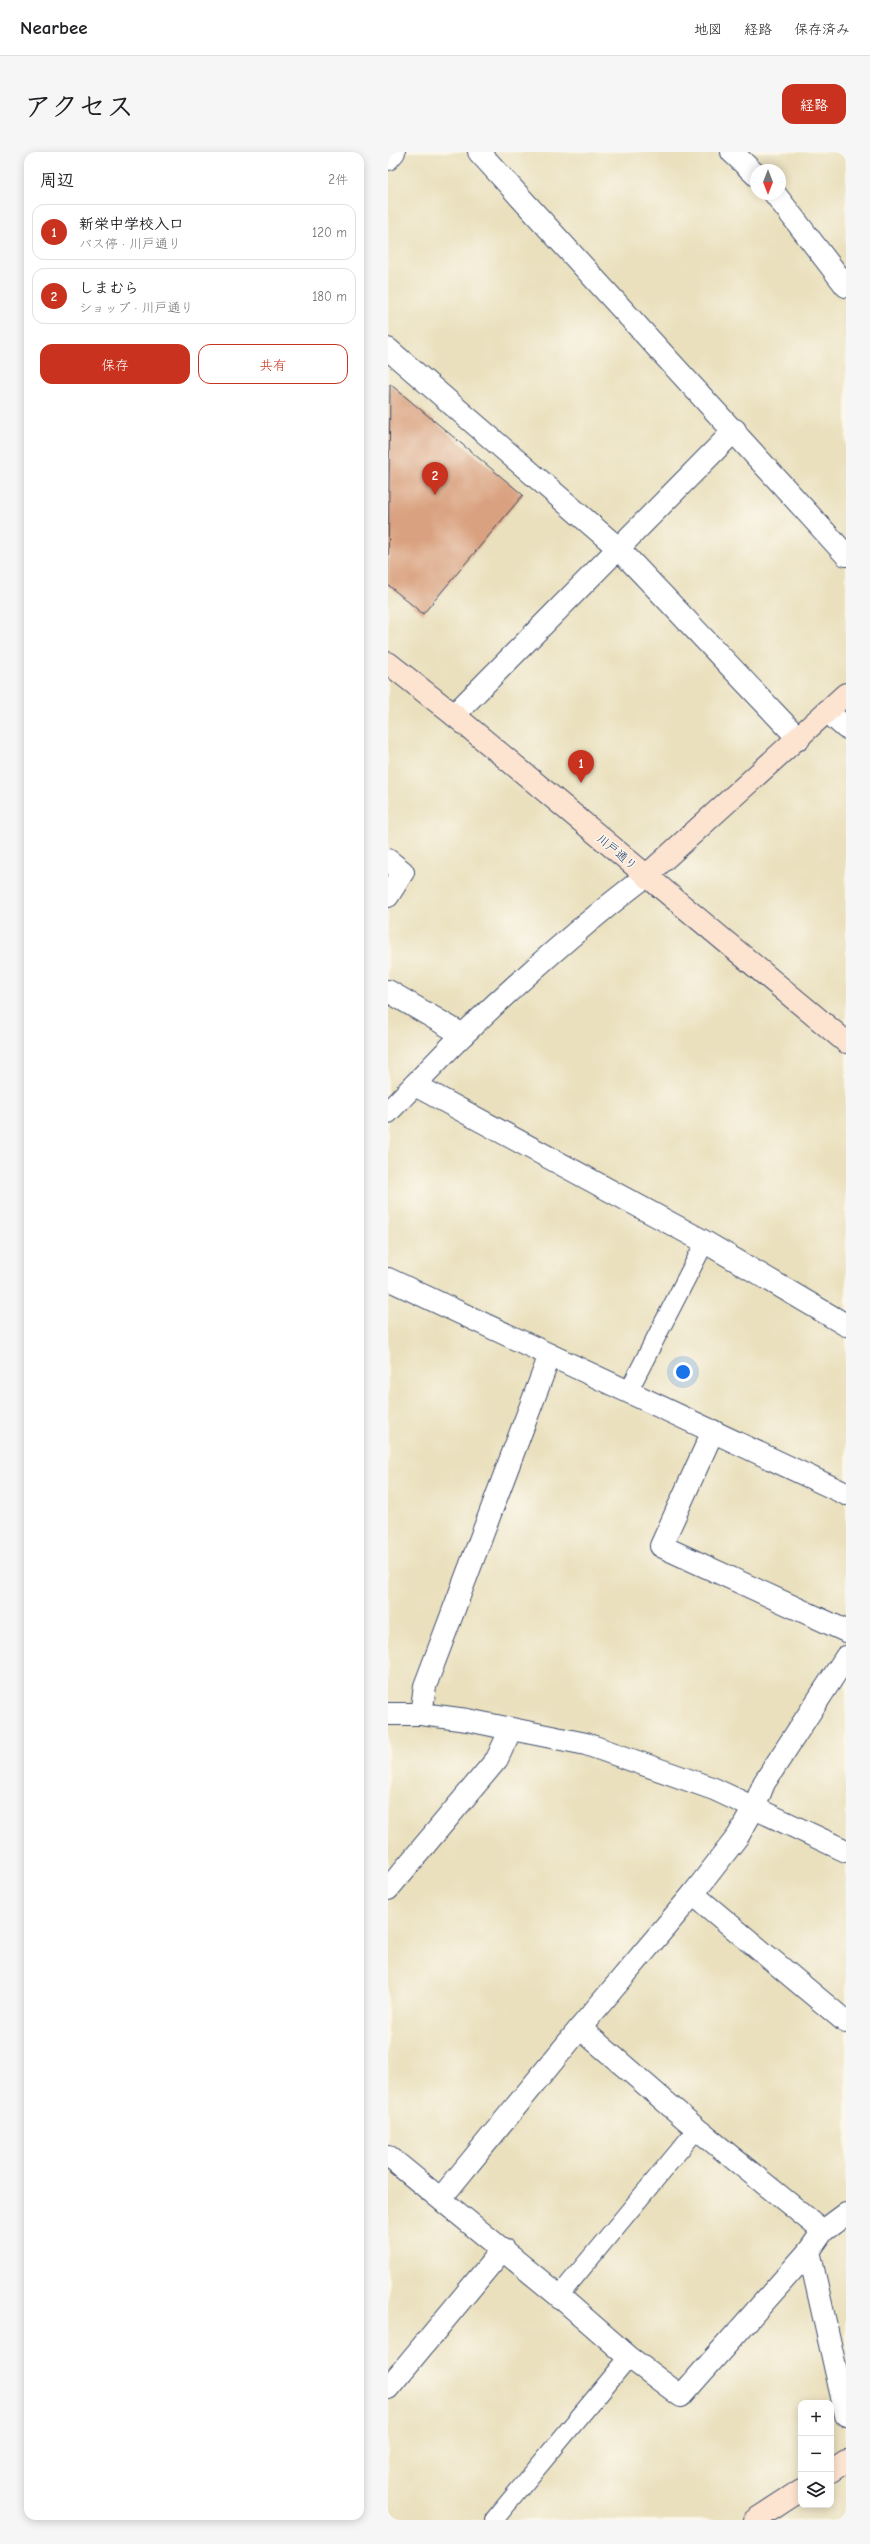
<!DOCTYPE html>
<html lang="ja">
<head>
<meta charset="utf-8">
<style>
	:root { --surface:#fff; --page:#f6f6f6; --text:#202124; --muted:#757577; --line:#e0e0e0; --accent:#c8321e }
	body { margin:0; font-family:"Comic Neue","Klee One",sans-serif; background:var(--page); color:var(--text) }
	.controls { position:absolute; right:12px; bottom:12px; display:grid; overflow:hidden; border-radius:8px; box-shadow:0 2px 10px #0003 }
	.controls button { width:36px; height:36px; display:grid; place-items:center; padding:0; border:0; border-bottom:1px solid var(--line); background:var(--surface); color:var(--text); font:20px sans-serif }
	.compass { position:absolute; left:362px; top:12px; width:36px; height:36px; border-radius:50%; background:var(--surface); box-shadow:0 2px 10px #0003; rotate:180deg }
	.you { position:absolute; left:295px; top:1220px; width:14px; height:14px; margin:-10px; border:3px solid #fff; border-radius:50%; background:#1a73e8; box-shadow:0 0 0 6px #1a73e833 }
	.badge { display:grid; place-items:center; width:26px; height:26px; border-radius:50%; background:var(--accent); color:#fff; font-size:13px; font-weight:700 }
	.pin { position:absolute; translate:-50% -33px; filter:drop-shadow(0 1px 2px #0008) }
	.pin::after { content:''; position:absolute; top:21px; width:14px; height:12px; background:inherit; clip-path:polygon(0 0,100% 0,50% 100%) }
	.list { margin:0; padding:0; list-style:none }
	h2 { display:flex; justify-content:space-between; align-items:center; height:52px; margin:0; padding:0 16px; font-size:17px }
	h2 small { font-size:13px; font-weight:400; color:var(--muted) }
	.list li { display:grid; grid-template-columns:26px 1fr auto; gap:12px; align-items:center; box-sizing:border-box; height:56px; margin:0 8px 8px; padding:0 8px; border:1px solid var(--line); border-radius:12px }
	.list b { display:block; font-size:15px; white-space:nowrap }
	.list p { margin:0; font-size:13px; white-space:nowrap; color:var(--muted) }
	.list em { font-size:13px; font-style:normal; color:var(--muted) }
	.actions { display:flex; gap:8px; padding:12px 16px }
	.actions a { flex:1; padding:9px 0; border:1px solid var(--accent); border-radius:12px; text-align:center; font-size:14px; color:var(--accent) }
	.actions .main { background:var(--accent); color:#fff }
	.icon { flex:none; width:22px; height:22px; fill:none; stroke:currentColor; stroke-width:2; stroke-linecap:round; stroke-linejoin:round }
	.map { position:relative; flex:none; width:458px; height:2368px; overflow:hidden; border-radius:12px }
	header { display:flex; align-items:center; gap:24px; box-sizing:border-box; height:56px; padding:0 20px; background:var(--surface); border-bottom:1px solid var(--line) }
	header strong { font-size:19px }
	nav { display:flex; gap:22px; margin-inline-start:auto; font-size:14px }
	.intro { display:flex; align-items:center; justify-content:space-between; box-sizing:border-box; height:96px; padding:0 24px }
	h1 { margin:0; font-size:28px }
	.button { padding:10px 18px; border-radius:12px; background:var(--accent); color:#fff; font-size:14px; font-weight:700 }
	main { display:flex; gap:24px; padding:0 24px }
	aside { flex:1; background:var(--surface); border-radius:12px; box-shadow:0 2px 10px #0003 }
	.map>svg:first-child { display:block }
	.building { fill:#d9a17f }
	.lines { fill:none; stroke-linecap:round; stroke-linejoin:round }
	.lane-casing { stroke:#3a4a6c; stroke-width:20 }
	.street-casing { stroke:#3a4a6c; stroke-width:24 }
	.secondary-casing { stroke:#3a4a6c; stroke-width:24 }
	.lane { stroke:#fff; stroke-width:18 }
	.street { stroke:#fff; stroke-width:22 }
	.secondary { stroke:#fde4d0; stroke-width:22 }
	.labels { text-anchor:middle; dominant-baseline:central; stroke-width:3; stroke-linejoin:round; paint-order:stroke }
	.street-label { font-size:12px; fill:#1b2f5e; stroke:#fbf7ec }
</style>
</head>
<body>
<header>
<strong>Nearbee</strong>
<nav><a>地図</a><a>経路</a><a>保存済み</a></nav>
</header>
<div class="intro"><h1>アクセス</h1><a class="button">経路</a></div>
<main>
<aside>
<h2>周辺<small>2件</small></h2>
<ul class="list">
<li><span class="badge">1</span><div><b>新栄中学校入口</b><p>バス停 · 川戸通り</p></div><em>120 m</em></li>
<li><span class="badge">2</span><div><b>しまむら</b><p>ショップ · 川戸通り</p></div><em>180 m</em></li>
</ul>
<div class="actions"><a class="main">保存</a><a>共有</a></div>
</aside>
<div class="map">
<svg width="458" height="2368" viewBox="0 0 458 2368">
	<rect width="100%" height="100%" fill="#fbf7ec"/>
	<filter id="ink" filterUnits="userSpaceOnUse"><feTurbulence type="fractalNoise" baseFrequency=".025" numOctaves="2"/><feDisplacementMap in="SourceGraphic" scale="8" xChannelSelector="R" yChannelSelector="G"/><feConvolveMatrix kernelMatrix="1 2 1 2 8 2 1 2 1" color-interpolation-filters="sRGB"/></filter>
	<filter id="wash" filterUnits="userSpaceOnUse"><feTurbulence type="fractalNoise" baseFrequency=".012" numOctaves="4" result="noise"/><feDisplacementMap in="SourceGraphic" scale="16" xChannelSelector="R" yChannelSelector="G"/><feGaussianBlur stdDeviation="0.9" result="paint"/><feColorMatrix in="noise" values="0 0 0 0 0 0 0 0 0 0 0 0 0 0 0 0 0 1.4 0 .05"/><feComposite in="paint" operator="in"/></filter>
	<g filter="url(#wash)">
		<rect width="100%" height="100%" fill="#eae0bd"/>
		<g id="blocks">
			<!-- building -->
			<polygon class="building" points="2,232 135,343 35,462 0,433"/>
		</g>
	</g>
	<g filter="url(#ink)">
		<use href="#blocks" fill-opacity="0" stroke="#3a4a6c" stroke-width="1"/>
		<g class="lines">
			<defs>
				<g id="lane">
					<polyline points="240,1240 317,1090"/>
					<polyline points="171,2144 309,1977"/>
					<polyline points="106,2368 241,2205"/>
				</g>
				<g id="street">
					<polyline points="91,0 458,403"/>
					<polyline points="344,0 368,23"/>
					<polyline points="0,7 6,0"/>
					<polyline points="387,42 458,134"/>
					<polyline points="0,197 230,396 411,587"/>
					<polyline points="440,560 458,576"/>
					<polyline points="66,563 347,278"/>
					<polyline points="0,708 15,720 0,744"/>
					<polyline points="0,839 75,883"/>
					<polyline points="27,933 317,1090 458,1173"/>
					<path d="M 0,960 C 26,934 50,907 77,881 C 134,826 194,773 258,724"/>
					<polyline points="0,1127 458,1342"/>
					<polyline points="325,1279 273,1394 458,1479"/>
					<polyline points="0,1562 33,1562 79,1568 198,1592 326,1637 458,1699"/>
					<polyline points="33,1562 37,1534 162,1203"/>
					<polyline points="0,1737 109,1607 123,1577"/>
					<polyline points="305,1742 458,1870"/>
					<polyline points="192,1876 309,1977 435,2079"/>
					<polyline points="0,2004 171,2144 241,2205 293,2244 421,2099 435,2079 458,2062"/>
					<polyline points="53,2046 192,1876 305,1742 350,1684 366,1656 376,1631 458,1505"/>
					<polyline points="421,2099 458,2263"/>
					<polyline points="0,2236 115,2097"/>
				</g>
				<g id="secondary">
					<polyline points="0,511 66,563 458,890"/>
					<polyline points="258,724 458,542"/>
					<polyline points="443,2319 458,2309"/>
					<polyline points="367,2368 413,2338"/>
				</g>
			</defs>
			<!-- lane casing -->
			<use href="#lane" class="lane-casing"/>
			<!-- street casing -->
			<use href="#street" class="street-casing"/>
			<!-- secondary casing -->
			<use href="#secondary" class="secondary-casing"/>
			<!-- lane -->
			<use href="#lane" class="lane"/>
			<!-- street -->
			<use href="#street" class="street"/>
			<!-- secondary -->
			<use href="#secondary" class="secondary"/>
		</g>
	</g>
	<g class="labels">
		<!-- street labels -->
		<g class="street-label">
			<text transform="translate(229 700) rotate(40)">川戸通り</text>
		</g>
	</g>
</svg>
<div class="controls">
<button>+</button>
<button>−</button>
<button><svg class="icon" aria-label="layers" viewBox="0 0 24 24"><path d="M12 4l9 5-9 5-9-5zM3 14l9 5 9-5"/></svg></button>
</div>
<svg class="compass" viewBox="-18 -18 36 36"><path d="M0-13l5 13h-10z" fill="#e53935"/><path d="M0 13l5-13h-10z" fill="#757577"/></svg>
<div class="you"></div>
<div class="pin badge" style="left:193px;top:631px">1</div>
<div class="pin badge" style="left:47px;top:343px">2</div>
</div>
</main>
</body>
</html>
